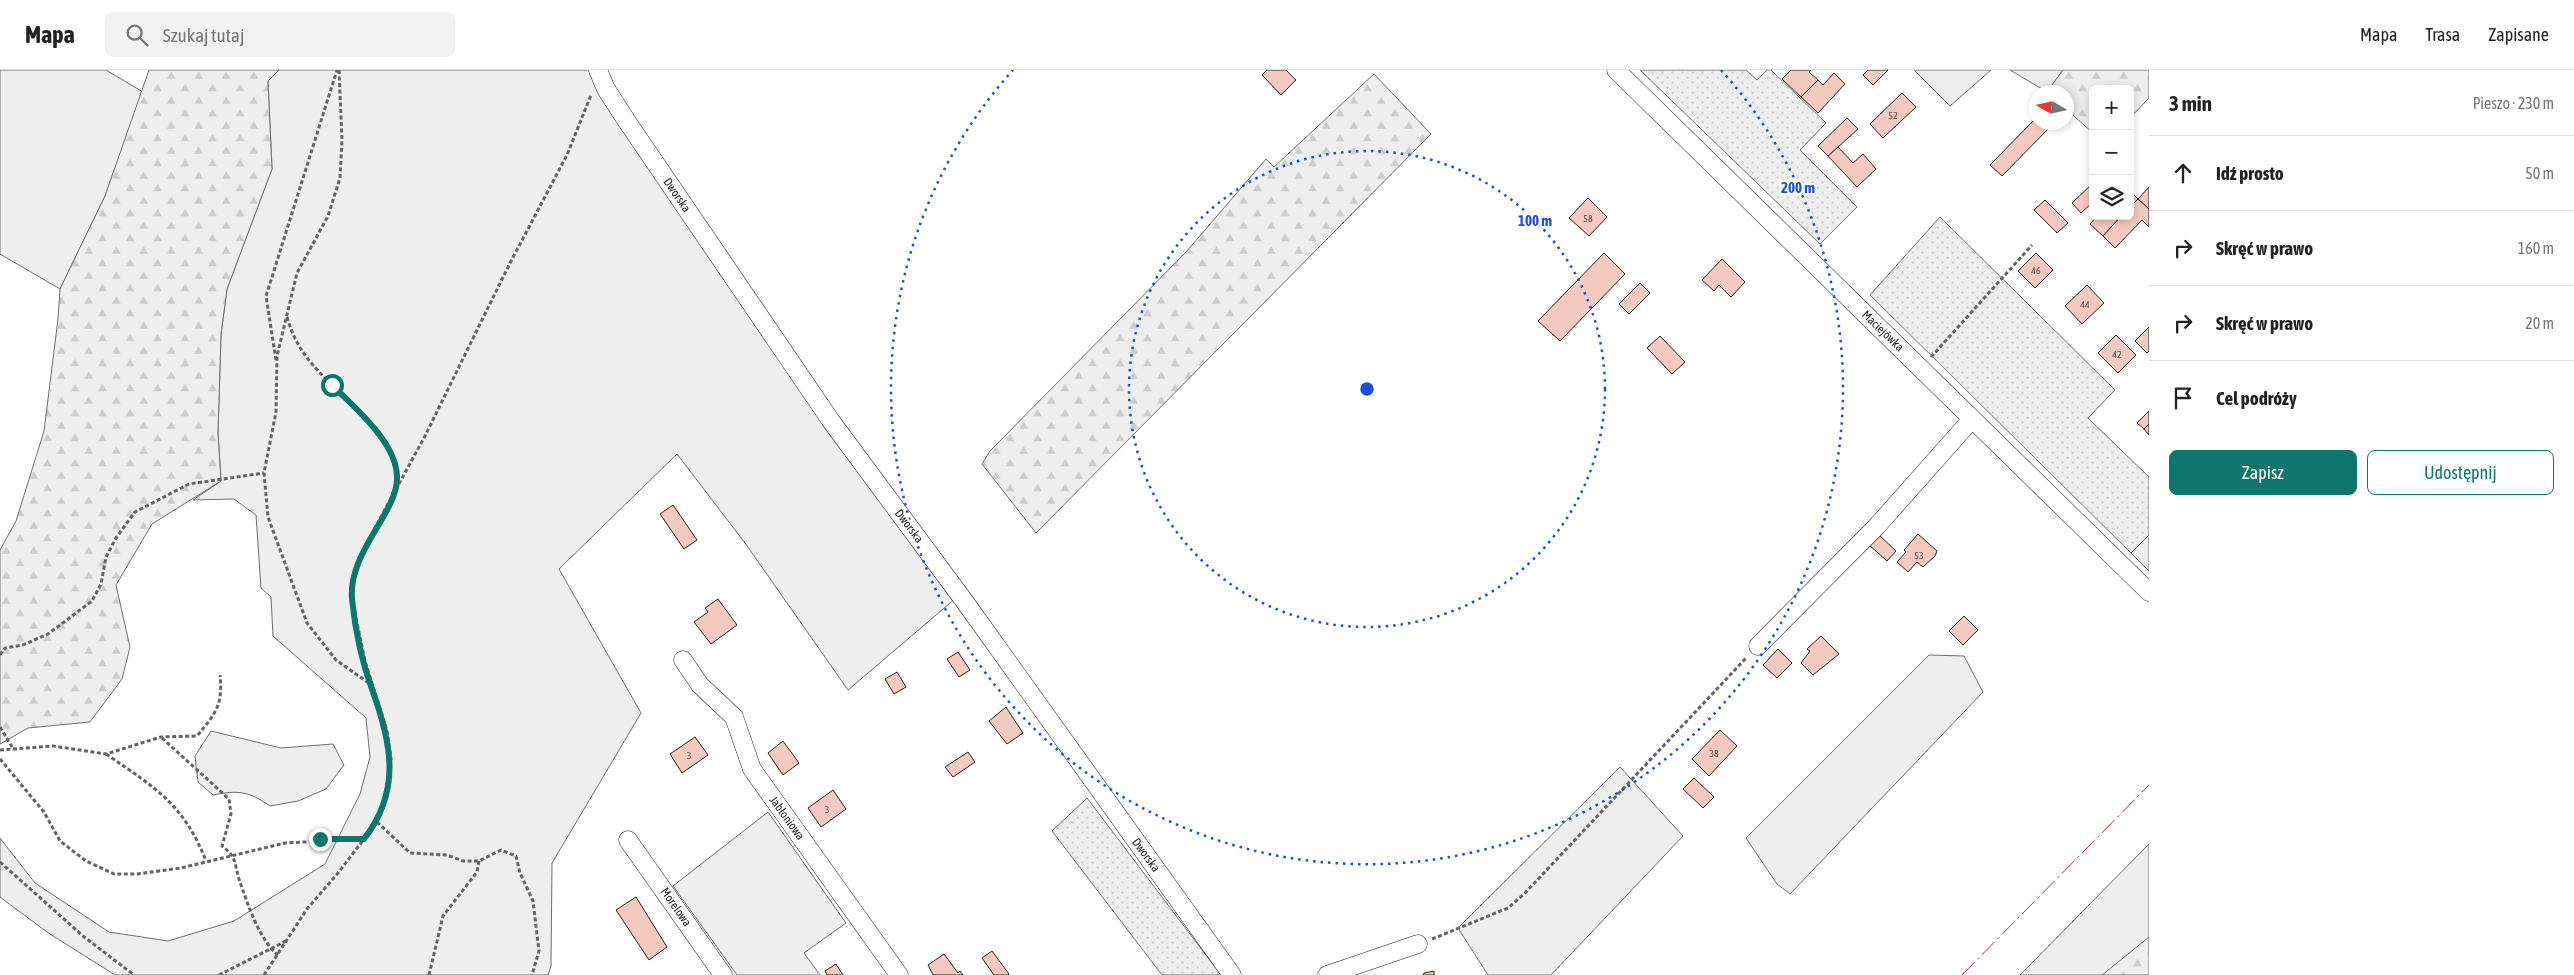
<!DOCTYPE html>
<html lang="pl">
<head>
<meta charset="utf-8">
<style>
	:root { --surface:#fff; --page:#f2f2f2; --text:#222; --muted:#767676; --line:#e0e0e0; --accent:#0f766e }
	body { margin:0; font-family:"Asap Condensed",sans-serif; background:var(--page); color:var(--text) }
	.controls { position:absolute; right:15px; top:15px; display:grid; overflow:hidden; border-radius:8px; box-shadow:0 2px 8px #0003 }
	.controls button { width:45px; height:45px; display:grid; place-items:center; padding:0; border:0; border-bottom:1px solid var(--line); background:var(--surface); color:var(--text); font:25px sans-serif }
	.compass { position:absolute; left:2029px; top:15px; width:45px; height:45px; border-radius:50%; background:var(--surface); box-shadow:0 2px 8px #0003; rotate:279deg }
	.stop { position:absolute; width:15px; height:15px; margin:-11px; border:4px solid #0f766e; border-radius:50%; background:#fff }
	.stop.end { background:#0f766e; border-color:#fff; box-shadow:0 1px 5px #0008 }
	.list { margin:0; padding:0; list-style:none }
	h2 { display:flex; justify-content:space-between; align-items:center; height:65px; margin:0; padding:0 20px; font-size:21px }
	h2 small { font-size:16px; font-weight:400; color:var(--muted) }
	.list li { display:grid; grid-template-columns:32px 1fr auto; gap:15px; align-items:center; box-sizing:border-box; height:75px; padding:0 20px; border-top:1px solid var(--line) }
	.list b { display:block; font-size:19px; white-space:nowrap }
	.list em { font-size:16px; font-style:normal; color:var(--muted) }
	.actions { display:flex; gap:10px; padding:15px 20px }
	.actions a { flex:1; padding:11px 0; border:1px solid var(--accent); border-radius:8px; text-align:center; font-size:18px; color:var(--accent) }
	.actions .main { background:var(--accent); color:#fff }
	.icon { flex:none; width:28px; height:28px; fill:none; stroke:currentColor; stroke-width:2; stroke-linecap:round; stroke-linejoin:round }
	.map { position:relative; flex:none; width:2149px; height:905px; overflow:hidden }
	header { display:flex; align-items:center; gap:30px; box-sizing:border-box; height:70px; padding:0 25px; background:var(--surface); border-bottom:1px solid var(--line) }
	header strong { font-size:24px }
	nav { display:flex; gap:28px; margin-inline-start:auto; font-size:18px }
	.search { width:350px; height:45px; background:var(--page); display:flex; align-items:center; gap:12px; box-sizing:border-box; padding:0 18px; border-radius:8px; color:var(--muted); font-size:19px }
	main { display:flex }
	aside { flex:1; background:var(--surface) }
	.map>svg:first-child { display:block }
	.grass { fill:#eee; stroke:#6f6f6f }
	.forest { fill:url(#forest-firs); stroke:#6f6f6f }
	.park { fill:url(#park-dots); stroke:#6f6f6f }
	.building { fill:#f3c9c0; stroke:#222 }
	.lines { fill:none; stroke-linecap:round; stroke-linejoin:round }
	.minor-casing { stroke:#222; stroke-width:19 }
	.path { stroke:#646464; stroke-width:3; stroke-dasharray:4 2.5; stroke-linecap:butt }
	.minor { stroke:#fff; stroke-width:18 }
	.power { stroke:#c62828; stroke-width:1; stroke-dasharray:18 4 2.5 4; stroke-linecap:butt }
	.route { stroke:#0f766e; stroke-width:6 }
	.ring { fill:none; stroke:#1d4ed8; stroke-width:2.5; stroke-dasharray:2.5 5 }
	.labels { text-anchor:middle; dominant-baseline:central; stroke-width:4; stroke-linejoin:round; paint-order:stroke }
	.number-label { font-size:10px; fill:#564c4a }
	.street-label { font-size:12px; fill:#222; stroke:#fff }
	.centre { fill:#1d4ed8; stroke:#fff; stroke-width:2.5 }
	.ring-label { font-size:15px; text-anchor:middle; font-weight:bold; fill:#1d4ed8; stroke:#fff; stroke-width:4; stroke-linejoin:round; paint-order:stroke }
</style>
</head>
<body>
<header>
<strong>Mapa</strong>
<div class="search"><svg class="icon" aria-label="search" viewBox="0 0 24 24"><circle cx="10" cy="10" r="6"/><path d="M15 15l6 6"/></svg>Szukaj tutaj</div>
<nav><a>Mapa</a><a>Trasa</a><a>Zapisane</a></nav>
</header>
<main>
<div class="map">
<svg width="2149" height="905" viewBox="0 0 2149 905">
	<defs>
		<pattern id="forest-firs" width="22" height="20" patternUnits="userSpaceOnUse" patternTransform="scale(1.25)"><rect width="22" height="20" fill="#eee"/><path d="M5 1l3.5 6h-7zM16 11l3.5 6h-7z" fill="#ccc"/></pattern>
		<pattern id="park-dots" width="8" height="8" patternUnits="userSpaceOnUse" patternTransform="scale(1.25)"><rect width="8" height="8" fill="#eee"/><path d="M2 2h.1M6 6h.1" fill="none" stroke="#ccc" stroke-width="1.8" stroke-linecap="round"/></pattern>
	</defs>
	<rect width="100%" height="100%" fill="#fff"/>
	<!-- grass -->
	<g class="grass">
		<polygon points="0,0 106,0 143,22 105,126 60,219 0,184"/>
		<polygon points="279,0 595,0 956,528 848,620 745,473 677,384 559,499 641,643 552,793 551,896 548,905 115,905 47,862 0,827 0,768 35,813 109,862 168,871 234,851 325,794 360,724 370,687 366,648 273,566 271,527 261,518 256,445 234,429 193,430 221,411 218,363 221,264 227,219 272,99 268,11"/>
		<polygon points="1914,0 1991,0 1950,36"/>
		<polygon points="2010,0 2063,0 2047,22"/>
		<polygon points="2149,465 2149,501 2131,483"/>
		<polygon points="1929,585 1964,586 1983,622 1790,824 1777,814 1746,768"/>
		<path d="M 211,661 L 281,678 L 333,674 L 344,695 L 326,719 L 298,731 L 270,736 C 248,721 239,720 213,725 L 198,712 L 195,686 Z"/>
		<polygon points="1620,697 1683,766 1551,905 1488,905 1458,858"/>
		<polygon points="768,742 846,853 804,883 820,905 737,905 673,816"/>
		<polygon points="2149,774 2149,905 2020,905"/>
	</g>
	<!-- forest -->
	<g class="forest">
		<polygon points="149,0 279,0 268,11 272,99 227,219 221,264 218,363 221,411 152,454 116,515 130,577 122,609 90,652 28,658 0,674 0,480 16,451 44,361 58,249 60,219 105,126"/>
		<polygon points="2063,0 2149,0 2149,28 2130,48 2130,19 2093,19 2093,63 2067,40 2066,22 2047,22"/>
		<polygon points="1374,4 1431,64 1036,463 982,394 990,381 1186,182 1266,89 1274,97"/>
		<polygon points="2149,867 2149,905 2102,905"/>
	</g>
	<!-- park -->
	<g class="park">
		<polygon points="1640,0 1746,0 1757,10 1767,0 1771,0 1826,53 1800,80 1857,137 1820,174"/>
		<polygon points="1940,147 2115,320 2088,348 2149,407 2149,465 2131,483 1870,225"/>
		<polygon points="1087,728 1221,905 1162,905 1052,761"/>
	</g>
	<!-- building -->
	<g class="building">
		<polygon points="1267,0 1286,0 1296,10 1281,25 1262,5"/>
		<polygon points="1791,0 1811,0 1809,2 1818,10 1801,27 1782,9"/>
		<polygon points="1868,0 1888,0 1873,15 1863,5"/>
		<polygon points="1834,3 1845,14 1818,43 1801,27 1818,10 1823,15"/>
		<polygon points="1902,23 1916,37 1883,68 1870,54"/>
		<polygon points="1847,48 1858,59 1828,86 1818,76"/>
		<polygon points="2036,48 2036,52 2048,52 2051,56 2002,106 1990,95"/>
		<polygon points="1838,77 1853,93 1863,84 1876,99 1857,117 1828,86"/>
		<polygon points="2093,113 2093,132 2081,143 2072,133"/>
		<polygon points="2149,117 2149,139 2138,129"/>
		<polygon points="2130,121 2138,129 2130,137"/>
		<polygon points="1588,128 1607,147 1589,166 1569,148"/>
		<polygon points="2138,129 2149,139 2149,157 2142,150 2115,178 2103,166 2121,146 2130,146 2130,137"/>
		<polygon points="2045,130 2068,153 2057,163 2034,140"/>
		<polygon points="2097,146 2121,146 2103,166 2090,154"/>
		<polygon points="1604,183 1625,204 1560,271 1538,251"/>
		<polygon points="2036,183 2053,200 2035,218 2018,201"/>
		<polygon points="1722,189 1745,212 1731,227 1719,215 1714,221 1702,210"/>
		<polygon points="1640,213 1650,223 1629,244 1619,234"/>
		<polygon points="2087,215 2104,233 2082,254 2065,236"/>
		<polygon points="2149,257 2149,281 2147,283 2135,271"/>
		<polygon points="2116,265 2136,285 2118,303 2098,283"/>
		<polygon points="1660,266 1685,292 1672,304 1647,278"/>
		<polygon points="2149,341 2149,354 2144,359 2137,353"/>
		<polygon points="2149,354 2149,365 2144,359"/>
		<polygon points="673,435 697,470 684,479 660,444"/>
		<polygon points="1878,464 1896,481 1887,491 1869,475"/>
		<polygon points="1918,464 1937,481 1935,486 1923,497 1917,492 1908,502 1897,492 1906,482 1904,480"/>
		<polygon points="718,529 737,555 711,574 694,552 708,542 705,538"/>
		<polygon points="1964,546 1978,560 1963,575 1949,561"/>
		<polygon points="1821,566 1839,584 1813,605 1801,593 1810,581 1807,579"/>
		<polygon points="1778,579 1792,593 1777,608 1763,595"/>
		<polygon points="958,582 970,600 959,607 947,589"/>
		<polygon points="897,602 906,617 894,624 885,609"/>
		<polygon points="1006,637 1023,663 1007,674 989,651"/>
		<polygon points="1720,660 1737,676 1709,706 1692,689"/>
		<polygon points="695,667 708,685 682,703 670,684"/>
		<polygon points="783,671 799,693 783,705 768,683"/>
		<polygon points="968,682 975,692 953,707 945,697"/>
		<polygon points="1694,708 1714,727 1703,738 1683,719"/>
		<polygon points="833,720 846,739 821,757 808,738"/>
		<polygon points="636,827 667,877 649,890 616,840"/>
		<polygon points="992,881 1009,904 1008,905 994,905 982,888"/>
		<polygon points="944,884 958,903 960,901 963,905 933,905 928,895"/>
		<polygon points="836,894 843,905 827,905 825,901"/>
		<polygon points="1434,901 1434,905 1423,905 1424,903"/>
	</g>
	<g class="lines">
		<defs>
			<g id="minor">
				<polyline points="598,0 606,19 626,50 831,351 965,532 1232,905"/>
				<polyline points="1616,0 2149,522"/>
				<polyline points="1758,576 1877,456 1972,349"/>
				<polyline points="683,590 700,615 734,647 752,699 899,905"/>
				<polyline points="628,770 723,905"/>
				<polyline points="1327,905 1418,874"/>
			</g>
		</defs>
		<!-- minor casing -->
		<use href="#minor" class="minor-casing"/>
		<!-- path -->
		<g class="path">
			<polyline points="339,0 342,70 340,108 328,146 297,203 277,286 276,342 264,403 268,447 307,553 336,590 370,614"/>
			<path d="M 287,247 C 291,261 297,274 305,285 C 335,327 401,360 396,418"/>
			<polyline points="1931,287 2032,175"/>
			<polyline points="276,290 266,226 337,0"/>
			<polyline points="0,585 5,578 23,575 48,564 92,531 101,514 106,487 116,468 135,442 189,414 264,403"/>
			<polyline points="0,657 14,680"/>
			<path d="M 162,668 L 229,729 L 231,744 L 222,776 C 237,787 234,793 239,809 C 247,832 259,870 278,885"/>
			<path d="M 0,680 L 53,676 L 106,684 L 161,667 L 197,666 C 216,643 223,635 220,605"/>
			<path d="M 106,684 C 154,717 184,734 206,791"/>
			<polyline points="0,689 44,742 60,771 86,791 114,804 137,804 181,798 285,773 364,769"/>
			<polyline points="377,752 410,783 447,785 463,791 479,791 501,780 516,786 520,803 533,831 539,881 532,905"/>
			<polyline points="0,792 83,866 134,905"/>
			<polyline points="1432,869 1508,838 1525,823 1747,587"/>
			<polyline points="219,905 288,870"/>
			<polyline points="264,905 307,839 338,803 377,752 385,724 391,689 387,661 365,591 352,529 352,516 363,480 425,366 510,193 567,85 591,25"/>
			<polyline points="429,905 443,846 477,802 479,791"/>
		</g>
		<!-- minor -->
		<use href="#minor" class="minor"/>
		<!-- power -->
		<polyline class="power" points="1962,905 2149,715"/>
	</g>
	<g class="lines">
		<!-- route -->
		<path class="route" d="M 320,769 L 364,769 C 401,721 392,675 373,622 C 362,593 355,559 352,529 C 348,481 399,442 397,406 C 396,372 354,337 332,315"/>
	</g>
	<!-- distance rings -->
	<g class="ring">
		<circle cx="1367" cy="319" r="238"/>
		<path d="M1721 0A476 476 0 1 1 1013 0"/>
	</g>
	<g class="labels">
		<!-- number labels -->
		<g class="number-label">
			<text x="1893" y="45">52</text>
			<text x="1588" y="148">58</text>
			<text x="2036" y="200">46</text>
			<text x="2085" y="234">44</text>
			<text x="2117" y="284">42</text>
			<text x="1919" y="485">53</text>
			<text x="1714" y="683">38</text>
			<text x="689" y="685">3</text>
			<text x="827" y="739">3</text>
		</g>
		<!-- street labels -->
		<g class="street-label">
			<text transform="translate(677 125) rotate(56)">Dworska</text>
			<text transform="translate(1883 261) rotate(44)">Maciejówka</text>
			<text transform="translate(909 456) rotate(53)">Dworska</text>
			<text transform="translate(787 748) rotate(54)">Jabłoniowa</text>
			<text transform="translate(1146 785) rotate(54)">Dworska</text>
			<text transform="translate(676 837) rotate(55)">Morelowa</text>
		</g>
	</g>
	<circle cx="1367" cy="319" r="8" class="centre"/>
	<g class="ring-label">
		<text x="1798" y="123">200 m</text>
		<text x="1535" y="156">100 m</text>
	</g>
</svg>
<div class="controls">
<button>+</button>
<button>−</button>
<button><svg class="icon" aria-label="layers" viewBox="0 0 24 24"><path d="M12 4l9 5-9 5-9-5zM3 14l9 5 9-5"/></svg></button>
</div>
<svg class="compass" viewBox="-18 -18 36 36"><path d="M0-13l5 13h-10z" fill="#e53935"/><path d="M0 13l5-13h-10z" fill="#767676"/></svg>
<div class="stop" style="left:332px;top:315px"></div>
<div class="stop end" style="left:320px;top:769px"></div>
</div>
<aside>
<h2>3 min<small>Pieszo · 230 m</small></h2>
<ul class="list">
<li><svg class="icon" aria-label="ahead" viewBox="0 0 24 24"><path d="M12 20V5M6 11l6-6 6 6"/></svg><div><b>Idź prosto</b></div><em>50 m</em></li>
<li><svg class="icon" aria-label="right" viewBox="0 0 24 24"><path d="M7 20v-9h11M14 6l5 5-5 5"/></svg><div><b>Skręć w prawo</b></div><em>160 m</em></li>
<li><svg class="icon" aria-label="right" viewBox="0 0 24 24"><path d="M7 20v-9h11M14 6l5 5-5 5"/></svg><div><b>Skręć w prawo</b></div><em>20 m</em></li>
<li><svg class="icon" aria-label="arrive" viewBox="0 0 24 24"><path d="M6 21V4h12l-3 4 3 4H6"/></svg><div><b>Cel podróży</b></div></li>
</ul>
<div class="actions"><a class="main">Zapisz</a><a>Udostępnij</a></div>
</aside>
</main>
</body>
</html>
